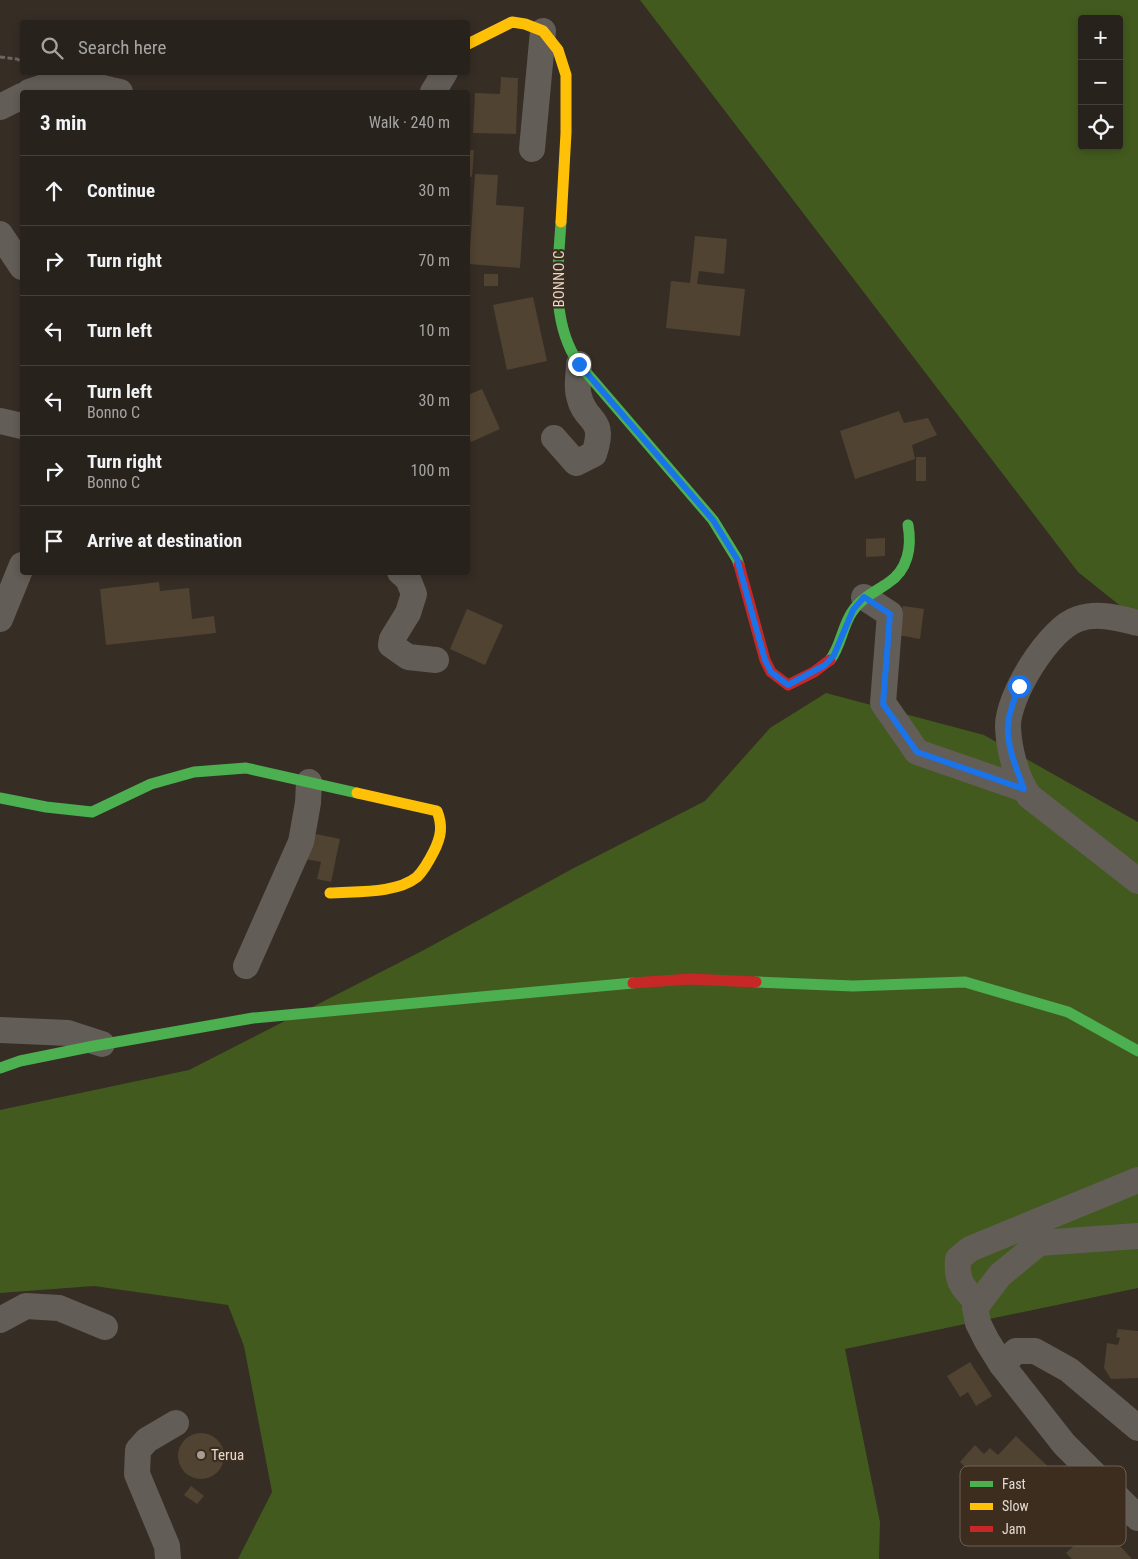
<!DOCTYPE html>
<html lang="en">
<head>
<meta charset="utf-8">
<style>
	:root { --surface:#28221c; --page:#302a25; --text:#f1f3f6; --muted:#a5a4a3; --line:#443f3b }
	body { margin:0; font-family:"Roboto Condensed",sans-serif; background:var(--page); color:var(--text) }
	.controls { position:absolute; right:15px; top:15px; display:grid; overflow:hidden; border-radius:5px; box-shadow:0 2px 8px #0003 }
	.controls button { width:45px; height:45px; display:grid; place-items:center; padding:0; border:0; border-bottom:1px solid var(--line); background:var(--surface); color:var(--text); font:25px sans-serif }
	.stop { position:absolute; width:15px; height:15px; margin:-11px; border:4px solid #1a73e8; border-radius:50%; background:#fff }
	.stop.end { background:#1a73e8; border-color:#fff; box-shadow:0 1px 5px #0008 }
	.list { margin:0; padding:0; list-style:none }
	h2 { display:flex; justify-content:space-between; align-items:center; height:65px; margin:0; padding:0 20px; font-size:21px }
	h2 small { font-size:16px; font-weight:400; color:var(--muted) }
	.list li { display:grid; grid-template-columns:32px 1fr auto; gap:15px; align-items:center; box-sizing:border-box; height:70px; padding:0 20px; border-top:1px solid var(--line) }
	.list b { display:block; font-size:19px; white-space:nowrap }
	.list p { margin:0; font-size:16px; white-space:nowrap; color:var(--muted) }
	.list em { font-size:16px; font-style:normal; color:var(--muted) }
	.icon { flex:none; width:28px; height:28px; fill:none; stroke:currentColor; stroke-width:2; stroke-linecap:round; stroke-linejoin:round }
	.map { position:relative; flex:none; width:1138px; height:1559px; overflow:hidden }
	.search { position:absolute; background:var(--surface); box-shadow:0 2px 8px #0003; left:20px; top:20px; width:450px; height:55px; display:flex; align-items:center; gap:12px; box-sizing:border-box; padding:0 18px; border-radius:5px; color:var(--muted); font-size:19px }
	.panel { position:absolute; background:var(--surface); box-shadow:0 2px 8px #0003; left:20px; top:90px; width:450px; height:485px; border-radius:5px }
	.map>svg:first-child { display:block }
	.forest { fill:#425a1e; fill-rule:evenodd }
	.building { fill:#514332 }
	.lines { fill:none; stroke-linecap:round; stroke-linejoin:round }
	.path { stroke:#6c6660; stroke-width:3; stroke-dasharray:5 2.5; stroke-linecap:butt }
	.street { stroke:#635d57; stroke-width:26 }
	.fast { stroke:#4caf50; stroke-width:11 }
	.slow { stroke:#ffc107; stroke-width:11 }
	.jam { stroke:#c62828; stroke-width:11 }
	.route { stroke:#1a73e8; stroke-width:6 }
	.poi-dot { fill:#a69d94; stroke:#3c2d1f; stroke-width:2 }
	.labels { text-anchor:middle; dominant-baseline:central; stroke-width:4.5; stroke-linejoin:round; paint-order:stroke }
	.street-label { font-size:15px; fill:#e3d9d0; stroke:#3c2d1f }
	.poi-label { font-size:15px; fill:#e3d9d0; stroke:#3c2d1f; text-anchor:start }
	.key { fill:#3c2d1f; stroke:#6e6154; stroke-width:1 }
	.key-label { font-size:14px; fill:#e3d9d0 }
</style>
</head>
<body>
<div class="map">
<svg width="1138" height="1559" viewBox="0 0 1138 1559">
	<rect width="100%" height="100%" fill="#362d25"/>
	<!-- forest -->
	<g class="forest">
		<path d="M 640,0 L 1138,0 L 1138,620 L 1078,572 ZM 1082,19 L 1119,19 L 1119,146 L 1082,146 Z"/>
		<polygon points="826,693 984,735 1138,822 1138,1288 845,1349 880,1522 879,1559 238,1559 272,1492 244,1346 228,1305 94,1286 0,1293 0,1110 189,1070 422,951 572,869 705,801 770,728"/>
	</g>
	<!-- building -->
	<g class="building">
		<polygon points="501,77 518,78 516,134 473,133 475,93 500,94"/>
		<polygon points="468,150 474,150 472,177 468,176"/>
		<polygon points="475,174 498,175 496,205 524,207 520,268 469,264"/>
		<polygon points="695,236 727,239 724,274 699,271 697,284 745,289 740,336 666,328 671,281 690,283"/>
		<rect x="484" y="274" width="14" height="12"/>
		<polygon points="533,297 547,361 507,370 493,305"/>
		<polygon points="482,389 500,429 471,442 468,434 468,395"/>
		<polygon points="899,411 904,423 928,418 937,435 912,445 915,459 855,479 840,431"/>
		<rect x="916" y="457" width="10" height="24"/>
		<polygon points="885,538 885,556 866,557 866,539"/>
		<polygon points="159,582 160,591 189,588 192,619 214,616 216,633 106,645 100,589"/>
		<polygon points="903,606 924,609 920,639 898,635"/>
		<polygon points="467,609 503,625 485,665 450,649"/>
		<polygon points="311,833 340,839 331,882 317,879 321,862 305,859"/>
		<polygon points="1118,1329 1138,1331 1138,1378 1111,1379 1104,1368 1107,1343 1118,1345 1120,1338 1116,1337"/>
		<polygon points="970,1362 992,1396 976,1406 968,1392 960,1397 947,1376"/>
		<circle cx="201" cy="1456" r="23"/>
		<polygon points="1016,1436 1059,1477 1027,1510 1025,1507 1015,1518 960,1462 975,1445 984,1454 990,1448 998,1455"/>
		<polygon points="191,1486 204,1496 197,1504 184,1495"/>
		<polygon points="1099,1523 1132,1559 1072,1559 1066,1553"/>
	</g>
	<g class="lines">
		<!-- path -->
		<polyline class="path" points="0,57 17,59 22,62"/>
		<!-- street -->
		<g class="street">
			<path d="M 29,92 C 69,77 80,83 120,92"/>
			<polyline points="433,92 445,72"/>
			<polyline points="0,107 22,96"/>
			<polyline points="532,149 543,31"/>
			<polyline points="0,234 22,267"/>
			<polyline points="0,421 22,426"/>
			<path d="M 554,438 L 576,463 L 594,454 C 607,416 585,424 579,396 C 576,387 579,374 579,364"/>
			<polyline points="400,572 408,579 414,594 408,613 392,639 391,645 408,657 436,660"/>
			<polyline points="864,597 890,614 883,703 917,752 1024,789"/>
			<polyline points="0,619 22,565"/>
			<path d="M 1138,623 C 1118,618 1098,612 1078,619 C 1049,628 1007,697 1008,727 C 1009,750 1016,777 1029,796 L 1138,881"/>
			<polyline points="246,966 301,842 308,803 309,782"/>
			<polyline points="0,1030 68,1033 102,1044"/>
			<polyline points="1138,1236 1039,1243 1000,1275 975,1308 978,1323 987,1341 1002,1365 1064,1444 1138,1518"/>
			<path d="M 978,1303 C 963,1288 956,1282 958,1259 L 970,1249 L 1138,1180"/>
			<polyline points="0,1320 26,1306 59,1308 105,1327"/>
			<polyline points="1002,1365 1016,1351 1035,1351 1069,1370 1138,1428"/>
			<polyline points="168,1559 167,1546 137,1474 138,1450 147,1440 176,1423"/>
		</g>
		<!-- fast -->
		<g class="fast">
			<path d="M 561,222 C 558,270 550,322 579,364 L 713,520 L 737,559 L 739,565"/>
			<path d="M 830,660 C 841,646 842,627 852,612 C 861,598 875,592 888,583 C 908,570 912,547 908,525"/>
			<polyline points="0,798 46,807 92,812 151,784 194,772 246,768 357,793"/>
			<polyline points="756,982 853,986 965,982 1068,1012 1138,1051"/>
			<polyline points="0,1068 20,1061 94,1046 253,1018 633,983"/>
		</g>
		<!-- slow -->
		<g class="slow">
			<polyline points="468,44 512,22 525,24 543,31 558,50 566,75 566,133 561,222"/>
			<path d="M 330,893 C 355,891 396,894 417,877 C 424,870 429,861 434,851 C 441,837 443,826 437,811 L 357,793"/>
		</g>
		<!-- jam -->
		<g class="jam">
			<polyline points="739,565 765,660 771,672 788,685 814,672 830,660"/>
			<polyline points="633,983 690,979 756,982"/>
		</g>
	</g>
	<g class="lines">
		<!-- route -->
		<path class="route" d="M 579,364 L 713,520 L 737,559 L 765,660 L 771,672 L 788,685 L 825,665 L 834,655 L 853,610 L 864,597 L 890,614 L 883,704 L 917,752 L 1024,789 C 1017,770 1006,745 1008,724 C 1009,711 1015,699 1019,686"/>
	</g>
	<!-- markers -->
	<circle class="poi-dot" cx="201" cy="1455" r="5"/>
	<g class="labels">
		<!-- street labels -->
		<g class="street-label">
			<text transform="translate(559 279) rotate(-90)">BONNO C</text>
		</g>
		<!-- poi labels -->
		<g class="poi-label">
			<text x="211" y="1455">Terua</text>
		</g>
	</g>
	<!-- legend -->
	<rect x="960" y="1466" width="166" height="80" rx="8" class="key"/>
	<rect x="970" y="1481" width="23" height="6" fill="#4caf50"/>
	<rect x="970" y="1503" width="23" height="7" fill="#ffc107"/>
	<rect x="970" y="1526" width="23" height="6" fill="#c62828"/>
	<g class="key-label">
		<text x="1002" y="1489">Fast</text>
		<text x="1002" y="1511">Slow</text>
		<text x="1002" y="1534">Jam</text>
	</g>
</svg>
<div class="controls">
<button>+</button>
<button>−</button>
<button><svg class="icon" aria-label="locate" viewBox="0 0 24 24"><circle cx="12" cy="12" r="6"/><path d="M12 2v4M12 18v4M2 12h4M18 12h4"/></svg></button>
</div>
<div class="stop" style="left:1019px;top:686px"></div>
<div class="stop end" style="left:579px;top:364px"></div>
<div class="search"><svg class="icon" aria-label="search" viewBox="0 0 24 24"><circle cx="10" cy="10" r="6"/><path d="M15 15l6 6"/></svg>Search here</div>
<section class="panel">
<h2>3 min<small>Walk · 240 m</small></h2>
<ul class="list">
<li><svg class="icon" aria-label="ahead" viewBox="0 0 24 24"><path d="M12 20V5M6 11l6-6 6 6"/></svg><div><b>Continue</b></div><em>30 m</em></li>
<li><svg class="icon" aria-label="right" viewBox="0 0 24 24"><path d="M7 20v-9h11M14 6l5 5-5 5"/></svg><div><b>Turn right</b></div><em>70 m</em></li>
<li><svg class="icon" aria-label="left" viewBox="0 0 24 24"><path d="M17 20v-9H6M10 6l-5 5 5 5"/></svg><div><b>Turn left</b></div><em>10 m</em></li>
<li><svg class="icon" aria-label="left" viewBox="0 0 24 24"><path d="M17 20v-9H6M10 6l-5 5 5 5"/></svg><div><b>Turn left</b><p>Bonno C</p></div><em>30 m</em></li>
<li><svg class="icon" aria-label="right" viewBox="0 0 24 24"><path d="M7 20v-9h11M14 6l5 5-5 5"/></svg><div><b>Turn right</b><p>Bonno C</p></div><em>100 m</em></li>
<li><svg class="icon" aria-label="arrive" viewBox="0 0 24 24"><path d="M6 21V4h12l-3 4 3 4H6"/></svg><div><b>Arrive at destination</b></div></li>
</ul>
</section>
</div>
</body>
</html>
